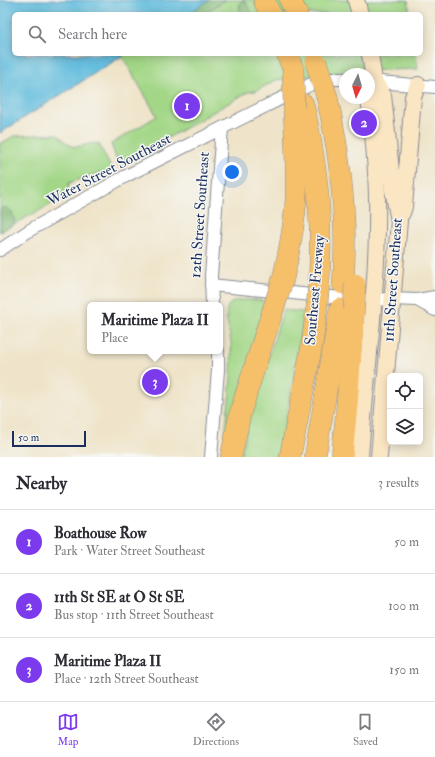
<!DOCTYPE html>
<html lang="en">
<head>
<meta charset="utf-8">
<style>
	:root { --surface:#fff; --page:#f7f7f7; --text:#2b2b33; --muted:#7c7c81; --line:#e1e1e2; --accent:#7c3aed }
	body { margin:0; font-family:"IM FELL Double Pica",serif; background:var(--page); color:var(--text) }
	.controls { position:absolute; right:12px; bottom:12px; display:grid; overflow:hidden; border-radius:6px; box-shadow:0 2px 10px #0003 }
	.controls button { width:36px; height:36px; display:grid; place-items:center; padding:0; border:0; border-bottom:1px solid var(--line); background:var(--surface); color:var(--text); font:20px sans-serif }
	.compass { position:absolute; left:339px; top:68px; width:36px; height:36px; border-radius:50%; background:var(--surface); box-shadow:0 2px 10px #0003; rotate:185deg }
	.scale { position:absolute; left:12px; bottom:10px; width:74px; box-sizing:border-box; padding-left:4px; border:2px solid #1b2f5e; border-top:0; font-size:11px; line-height:14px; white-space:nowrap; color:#1b2f5e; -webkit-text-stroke:3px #f6f6f2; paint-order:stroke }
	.you { position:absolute; left:232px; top:172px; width:14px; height:14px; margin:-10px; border:3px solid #fff; border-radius:50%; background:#1a73e8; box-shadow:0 0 0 6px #1a73e833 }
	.badge { display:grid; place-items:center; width:26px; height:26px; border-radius:50%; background:var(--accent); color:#fff; font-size:13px; font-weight:700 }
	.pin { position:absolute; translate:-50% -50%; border:2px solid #fff; box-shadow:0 1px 4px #0006 }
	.popup { position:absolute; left:87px; top:302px; width:136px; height:52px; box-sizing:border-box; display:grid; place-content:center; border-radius:6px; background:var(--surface); filter:drop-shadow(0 1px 3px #0005); font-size:13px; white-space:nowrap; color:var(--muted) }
	.popup b { font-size:15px; color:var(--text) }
	.popup::after { content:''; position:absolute; left:50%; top:100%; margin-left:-8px; border:8px solid transparent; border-top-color:var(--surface) }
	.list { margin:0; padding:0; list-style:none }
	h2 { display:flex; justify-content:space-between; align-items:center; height:52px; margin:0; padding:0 16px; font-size:17px }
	h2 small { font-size:13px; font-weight:400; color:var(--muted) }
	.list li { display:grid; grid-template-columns:26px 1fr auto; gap:12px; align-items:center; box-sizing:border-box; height:64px; padding:0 16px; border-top:1px solid var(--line) }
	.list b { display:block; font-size:15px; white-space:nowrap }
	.list p { margin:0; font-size:13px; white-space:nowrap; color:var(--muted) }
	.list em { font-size:13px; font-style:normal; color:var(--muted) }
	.icon { flex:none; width:22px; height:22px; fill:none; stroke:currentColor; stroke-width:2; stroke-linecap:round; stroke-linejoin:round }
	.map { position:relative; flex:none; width:435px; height:457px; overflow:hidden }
	.search { position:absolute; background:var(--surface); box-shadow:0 2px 10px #0003; left:12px; right:12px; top:12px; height:44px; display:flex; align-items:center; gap:10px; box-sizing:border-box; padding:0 14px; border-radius:6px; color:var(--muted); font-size:15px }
	.sheet { height:244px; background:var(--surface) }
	nav { display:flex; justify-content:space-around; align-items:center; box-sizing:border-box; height:56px; border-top:1px solid var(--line); background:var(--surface); font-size:11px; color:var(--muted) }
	nav a { display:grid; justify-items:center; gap:2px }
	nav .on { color:var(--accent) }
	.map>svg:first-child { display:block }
	.green { fill:#a3d787; stroke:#5f8372 }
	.forest { fill:#82b874; stroke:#4e7469 }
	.water { fill:#5fbbdd; stroke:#3d759e }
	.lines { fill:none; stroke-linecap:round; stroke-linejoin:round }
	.street-casing { stroke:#858a94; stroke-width:14 }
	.secondary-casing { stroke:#858a94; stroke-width:18 }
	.highway-casing { stroke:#858a94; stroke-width:22 }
	.street { stroke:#fff; stroke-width:12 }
	.secondary { stroke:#fbe6c4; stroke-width:16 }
	.highway { stroke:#f6c06b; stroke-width:21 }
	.highway-bridge-casing { stroke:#858a94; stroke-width:22; stroke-linecap:butt }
	.highway-bridge { stroke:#f6c06b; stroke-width:21 }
	.labels { text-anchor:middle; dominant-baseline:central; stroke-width:3; stroke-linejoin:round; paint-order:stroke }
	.street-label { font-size:15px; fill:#1b2f5e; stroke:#f6f6f2 }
</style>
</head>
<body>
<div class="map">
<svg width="435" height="457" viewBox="0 0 435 457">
	<rect width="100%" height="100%" fill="#f6f6f2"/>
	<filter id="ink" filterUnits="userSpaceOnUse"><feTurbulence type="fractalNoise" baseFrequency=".025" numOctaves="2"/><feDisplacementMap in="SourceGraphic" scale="8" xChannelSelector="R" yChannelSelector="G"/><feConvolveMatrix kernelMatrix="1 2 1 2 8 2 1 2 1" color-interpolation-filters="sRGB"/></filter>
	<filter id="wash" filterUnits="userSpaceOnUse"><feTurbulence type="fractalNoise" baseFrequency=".012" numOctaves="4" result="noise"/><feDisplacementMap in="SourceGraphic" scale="16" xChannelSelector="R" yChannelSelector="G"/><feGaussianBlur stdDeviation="0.9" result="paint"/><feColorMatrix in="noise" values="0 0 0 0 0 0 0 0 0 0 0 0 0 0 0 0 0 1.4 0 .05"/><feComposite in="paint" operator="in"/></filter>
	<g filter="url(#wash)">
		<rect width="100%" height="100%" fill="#efe4c9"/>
		<!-- green -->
		<g class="green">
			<polygon points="209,0 408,0 410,14 188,14"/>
			<polygon points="125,54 416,54 418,69 350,71 276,80 256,91 248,92 119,166 111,144 157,116 122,56 0,133"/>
			<path d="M 57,134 C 61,137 65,142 70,145 C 79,150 89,141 99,144 L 112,170 L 103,175 L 101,172 L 69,183 L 68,195 L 0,232 L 0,144 L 14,136 Z"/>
			<path d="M 257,300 L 268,301 L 224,444 C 227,412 233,378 231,345 C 231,336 223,314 228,306 C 233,298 249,300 257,300 Z"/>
			<polygon points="283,310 304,312 293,380 279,457 240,457 248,423"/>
		</g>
		<!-- forest -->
		<g class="forest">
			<polygon points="209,0 226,0 203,14 188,14"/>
			<path d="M 245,0 L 252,14 L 240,14 C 239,8 238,1 245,0 Z"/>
			<path d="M 3,207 C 12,208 15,216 14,224 L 0,232 L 0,210 Z"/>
		</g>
		<!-- water -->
		<polygon class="water" points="0,0 209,0 188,14 14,14 14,54 125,54 0,133"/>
	</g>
	<g filter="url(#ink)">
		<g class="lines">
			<defs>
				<g id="street">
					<polyline points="369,81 435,87"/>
					<polyline points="0,250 30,230 126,176 284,97 316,82 331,79 345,79"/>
					<polyline points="211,285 362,300 392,299 417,300 435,297"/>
					<polyline points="417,300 435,310"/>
					<polyline points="212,305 211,276 222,128"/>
					<polyline points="211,457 218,370 218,351"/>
				</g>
				<g id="secondary">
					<polyline points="356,0 360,14"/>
					<polyline points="370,54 374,81 383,95 393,190 399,221 379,457"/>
					<polyline points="402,213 404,207 413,97 418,85"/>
					<path d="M 360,457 C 366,370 379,281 377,194 C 376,162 373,130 369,98"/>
				</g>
				<g id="highway">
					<polyline points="264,0 270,14"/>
					<polyline points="290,0 297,14"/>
					<polyline points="287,54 293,69"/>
					<path d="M 327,97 C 341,159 348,221 343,284"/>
					<path d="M 303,104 C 317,162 323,222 319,282"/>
					<path d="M 283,279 C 289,253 294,227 296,200 C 297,170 295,139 294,108"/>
					<polyline points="231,457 241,410 272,313"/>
					<polyline points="290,457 312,345 317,306"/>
					<polyline points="315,457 340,309"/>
					<polyline points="342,457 347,405 354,309"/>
				</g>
			</defs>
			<!-- street casing -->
			<use href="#street" class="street-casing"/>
			<!-- secondary casing -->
			<use href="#secondary" class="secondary-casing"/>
			<!-- highway casing -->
			<use href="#highway" class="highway-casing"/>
			<!-- street -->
			<use href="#street" class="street"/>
			<!-- secondary -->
			<use href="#secondary" class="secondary"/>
			<!-- highway -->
			<use href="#highway" class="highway"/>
			<defs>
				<g id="highway-bridge">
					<polyline points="316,62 327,97"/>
					<polyline points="293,69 294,108"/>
					<polyline points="317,306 319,282"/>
					<polyline points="354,309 355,284"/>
					<polyline points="272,313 283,279"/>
				</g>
			</defs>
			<!-- highway-bridge casing -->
			<use href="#highway-bridge" class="highway-bridge-casing"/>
			<!-- highway-bridge -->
			<use href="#highway-bridge" class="highway-bridge"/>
		</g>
	</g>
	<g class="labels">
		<!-- street labels -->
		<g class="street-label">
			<text transform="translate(109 170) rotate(-28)">Water Street Southeast</text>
			<text transform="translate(200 215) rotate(-86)">12th Street Southeast</text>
			<text transform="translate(393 280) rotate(-86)">11th Street Southeast</text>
			<text transform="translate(315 290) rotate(-85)">Southeast Freeway</text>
		</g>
	</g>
</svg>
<div class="controls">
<button><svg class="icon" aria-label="locate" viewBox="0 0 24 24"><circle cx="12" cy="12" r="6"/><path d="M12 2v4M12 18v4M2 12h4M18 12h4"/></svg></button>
<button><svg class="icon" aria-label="layers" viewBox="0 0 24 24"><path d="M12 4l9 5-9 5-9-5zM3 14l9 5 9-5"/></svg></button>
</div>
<svg class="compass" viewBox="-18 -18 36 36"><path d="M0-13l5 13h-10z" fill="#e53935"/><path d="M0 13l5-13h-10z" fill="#7c7c81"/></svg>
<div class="scale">50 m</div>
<div class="you"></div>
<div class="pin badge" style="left:187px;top:106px">1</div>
<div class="pin badge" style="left:364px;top:123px">2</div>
<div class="pin badge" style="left:155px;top:382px">3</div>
<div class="popup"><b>Maritime Plaza II</b>Place</div>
<div class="search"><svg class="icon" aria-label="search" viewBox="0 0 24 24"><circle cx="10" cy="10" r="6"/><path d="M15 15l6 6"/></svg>Search here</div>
</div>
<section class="sheet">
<h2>Nearby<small>3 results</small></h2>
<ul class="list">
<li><span class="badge">1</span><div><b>Boathouse Row</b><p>Park · Water Street Southeast</p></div><em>50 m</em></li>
<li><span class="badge">2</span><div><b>11th St SE at O St SE</b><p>Bus stop · 11th Street Southeast</p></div><em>100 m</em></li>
<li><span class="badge">3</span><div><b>Maritime Plaza II</b><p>Place · 12th Street Southeast</p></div><em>150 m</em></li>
</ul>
</section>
<nav>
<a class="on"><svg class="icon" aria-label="map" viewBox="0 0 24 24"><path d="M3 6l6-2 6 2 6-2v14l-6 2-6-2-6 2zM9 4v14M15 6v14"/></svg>Map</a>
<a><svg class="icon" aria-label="directions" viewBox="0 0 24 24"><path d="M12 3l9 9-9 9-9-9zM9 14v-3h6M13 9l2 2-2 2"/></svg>Directions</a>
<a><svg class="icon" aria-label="saved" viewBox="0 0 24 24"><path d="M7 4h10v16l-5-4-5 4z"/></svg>Saved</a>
</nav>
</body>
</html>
